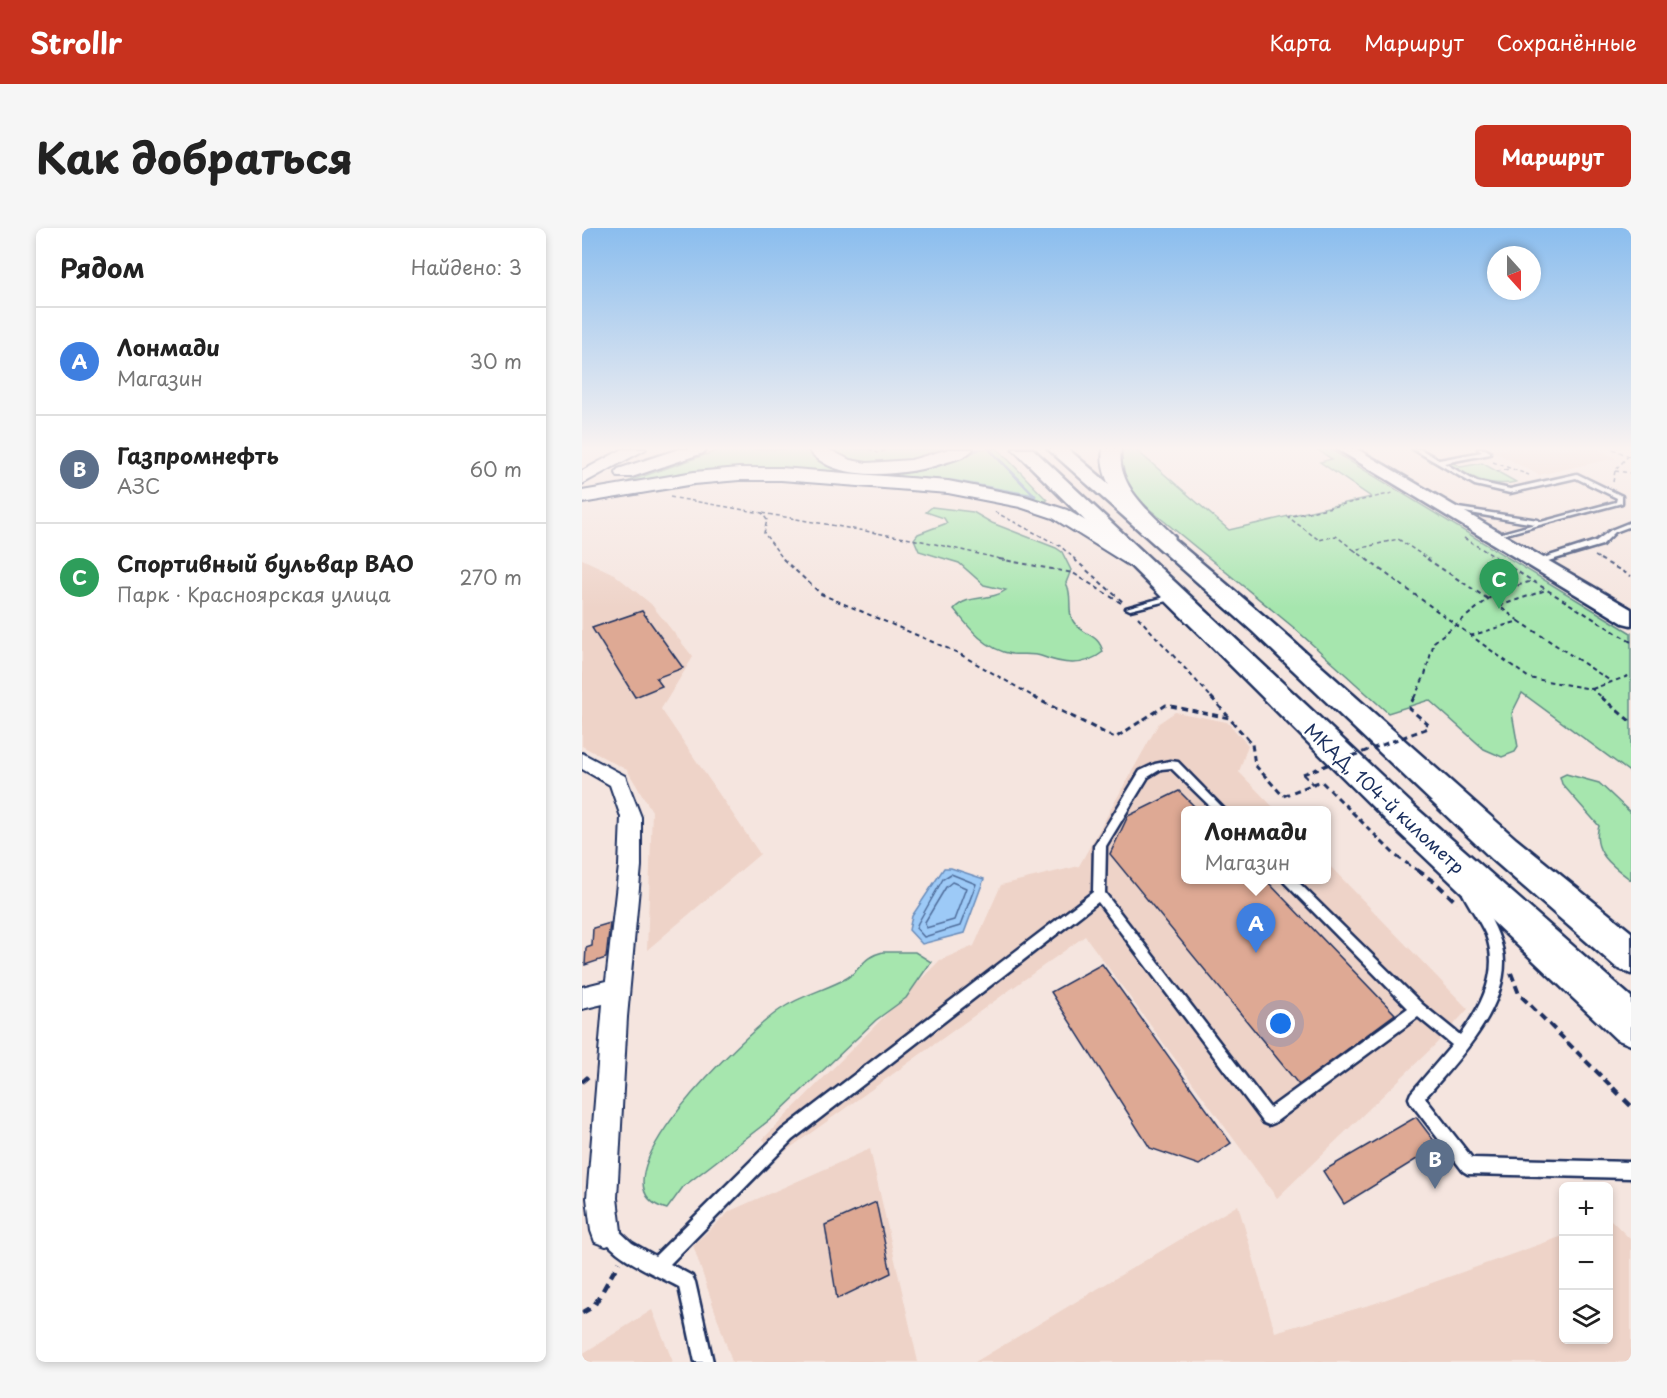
<!DOCTYPE html>
<html lang="ru">
<head>
<meta charset="utf-8">
<style>
	:root { --surface:#fff; --page:#f6f6f6; --text:#222; --muted:#767676; --line:#e0e0e0; --accent:#c8321e }
	body { margin:0; font-family:"Playpen Sans",sans-serif; background:var(--page); color:var(--text) }
	.controls { position:absolute; right:18px; bottom:18px; display:grid; overflow:hidden; border-radius:9px; box-shadow:0 3px 9px #0003 }
	.controls button { width:54px; height:54px; display:grid; place-items:center; padding:0; border:0; border-bottom:2px solid var(--line); background:var(--surface); color:var(--text); font:30px sans-serif }
	.compass { position:absolute; left:905px; top:18px; width:54px; height:54px; border-radius:50%; background:var(--surface); box-shadow:0 3px 9px #0003; rotate:159deg }
	.you { position:absolute; left:699px; top:796px; width:21px; height:21px; margin:-15px; border:4px solid #fff; border-radius:50%; background:#1a73e8; box-shadow:0 0 0 9px #1a73e833 }
	.badge { display:grid; place-items:center; width:39px; height:39px; border-radius:50%; background:var(--accent); color:#fff; font-size:20px; font-weight:700 }
	.pin { position:absolute; translate:-50% -50px; filter:drop-shadow(0 2px 3px #0008) }
	.pin::after { content:''; position:absolute; top:32px; width:21px; height:18px; background:inherit; clip-path:polygon(0 0,100% 0,50% 100%) }
	.popup { position:absolute; left:599px; top:578px; width:150px; height:78px; box-sizing:border-box; display:grid; place-content:center; border-radius:9px; background:var(--surface); filter:drop-shadow(0 2px 4px #0005); font-size:20px; white-space:nowrap; color:var(--muted) }
	.popup b { font-size:22px; color:var(--text) }
	.popup::after { content:''; position:absolute; left:50%; top:100%; margin-left:-12px; border:12px solid transparent; border-top-color:var(--surface) }
	.list { margin:0; padding:0; list-style:none }
	h2 { display:flex; justify-content:space-between; align-items:center; height:78px; margin:0; padding:0 24px; font-size:26px }
	h2 small { font-size:20px; font-weight:400; color:var(--muted) }
	.list li { display:grid; grid-template-columns:39px 1fr auto; gap:18px; align-items:center; box-sizing:border-box; height:108px; padding:0 24px; border-top:2px solid var(--line) }
	.list b { display:block; font-size:22px; white-space:nowrap }
	.list p { margin:0; font-size:20px; white-space:nowrap; color:var(--muted) }
	.list em { font-size:20px; font-style:normal; color:var(--muted) }
	.icon { flex:none; width:33px; height:33px; fill:none; stroke:currentColor; stroke-width:2; stroke-linecap:round; stroke-linejoin:round }
	.map { position:relative; flex:none; width:1049px; height:1134px; overflow:hidden; border-radius:9px }
	header { display:flex; align-items:center; gap:36px; box-sizing:border-box; height:84px; padding:0 30px; background:var(--accent); color:#fff }
	header strong { font-size:28px }
	nav { display:flex; gap:33px; margin-inline-start:auto; font-size:21px }
	.intro { display:flex; align-items:center; justify-content:space-between; box-sizing:border-box; height:144px; padding:0 36px }
	h1 { margin:0; font-size:42px }
	.button { padding:15px 27px; border-radius:9px; background:var(--accent); color:#fff; font-size:21px; font-weight:700 }
	main { display:flex; gap:36px; padding:0 36px }
	aside { flex:1; background:var(--surface); border-radius:9px; box-shadow:0 3px 9px #0003 }
	.map>svg:first-child { display:block }
	.built { fill:#eed3c8 }
	.green { fill:#a6e6ae; stroke:#608a86; stroke-width:1.5 }
	.water { fill:#9dcaf7; stroke:#698cba; stroke-width:1.5 }
	.lines { fill:none; stroke-linecap:round; stroke-linejoin:round }
	.shore { stroke:#4f6d9b; stroke-width:1.5 }
	.stream { stroke:#698cba; stroke-width:3 }
	.building { fill:#dea994; stroke:#1b2f5e; stroke-width:1.5 }
	.lane-casing { stroke:#1b2f5e; stroke-width:5 }
	.street-casing { stroke:#1b2f5e; stroke-width:4 }
	.secondary-casing { stroke:#1b2f5e; stroke-width:5 }
	.primary-casing { stroke:#1b2f5e; stroke-width:4 }
	.highway-casing { stroke:#1b2f5e; stroke-width:5 }
	.path-far4 { stroke:#1b2f5e; stroke-width:1.5; stroke-dasharray:4 3; stroke-linecap:butt }
	.path-far3 { stroke:#1b2f5e; stroke-width:2; stroke-dasharray:4.5 4; stroke-linecap:butt }
	.path-far2 { stroke:#1b2f5e; stroke-width:3; stroke-dasharray:6 4.5; stroke-linecap:butt }
	.path-far1 { stroke:#1b2f5e; stroke-width:4; stroke-dasharray:8 5; stroke-linecap:butt }
	.path { stroke:#1b2f5e; stroke-width:4.5; stroke-dasharray:9 7; stroke-linecap:butt }
	.lane { fill:#fff; fill-rule:evenodd }
	.street { fill:#fff; fill-rule:evenodd }
	.secondary { fill:#fff; fill-rule:evenodd }
	.primary { fill:#fff; fill-rule:evenodd }
	.highway { fill:#fff; fill-rule:evenodd }
	.path-bridge { stroke:#1b2f5e; stroke-width:3; stroke-dasharray:6 4.5; stroke-linecap:butt }
	.labels { text-anchor:middle; dominant-baseline:central; stroke-width:5; stroke-linejoin:round; paint-order:stroke }
	.street-label { font-size:18px; fill:#1b2f5e; stroke:#fff }
</style>
</head>
<body>
<header>
<strong>Strollr</strong>
<nav><a>Карта</a><a>Маршрут</a><a>Сохранённые</a></nav>
</header>
<div class="intro"><h1>Как добраться</h1><a class="button">Маршрут</a></div>
<main>
<aside>
<h2>Рядом<small>Найдено: 3</small></h2>
<ul class="list">
<li><span class="badge" style="background:#3f7fe0">A</span><div><b>Лонмади</b><p>Магазин</p></div><em>30 m</em></li>
<li><span class="badge" style="background:#5c6f8a">B</span><div><b>Газпромнефть</b><p>АЗС</p></div><em>60 m</em></li>
<li><span class="badge" style="background:#2e9e5b">C</span><div><b>Спортивный бульвар ВАО</b><p>Парк · Красноярская улица</p></div><em>270 m</em></li>
</ul>
</aside>
<div class="map">
<svg width="1049" height="1134" viewBox="0 0 1049 1134">
	<rect width="100%" height="100%" fill="#f5e5df"/>
	<filter id="ink" filterUnits="userSpaceOnUse"><feTurbulence type="fractalNoise" baseFrequency=".0167" numOctaves="2"/><feDisplacementMap in="SourceGraphic" scale="12" xChannelSelector="R" yChannelSelector="G"/><feConvolveMatrix kernelMatrix="1 2 1 2 8 2 1 2 1" color-interpolation-filters="sRGB"/></filter>
	<g filter="url(#ink)">
		<!-- built -->
		<g class="built">
			<polygon points="907,221 1015,221 1034,230 957,247"/>
			<polygon points="0,331 32,346 69,376 111,429 79,481 178,626 65,722 70,583 45,542 0,518"/>
			<polygon points="593,484 645,494 666,517 657,544 694,582 604,582 604,652 744,652 745,635 886,781 853,817 695,970 503,708 194,930 181,911 358,732 392,718 419,657 497,638 577,495"/>
			<polygon points="288,921 336,1134 150,1134 111,1017 148,983"/>
			<polygon points="656,977 693,1104 791,1076 981,1008 981,1112 1026,1112 1026,993 1029,992 1049,1012 1049,1134 393,1134"/>
			<polygon points="70,1082 91,1134 0,1134 0,1126"/>
		</g>
		<!-- green -->
		<g class="green">
			<polygon points="140,221 226,221 235,231 260,240 381,227 392,221 416,221 465,272 458,274 414,262 369,255 202,243 27,260"/>
			<path d="M 246,221 L 370,221 C 334,234 280,247 246,221 Z"/>
			<polygon points="539,221 553,221 647,302 789,269 738,234 750,231 734,221 748,221 1049,405 1049,545 940,465 930,485 936,519 933,524 920,529 902,521 847,472 806,485 711,399 560,275 540,248"/>
			<path d="M 869,234 L 879,239 L 900,235 L 934,254 C 906,260 887,248 863,235 Z"/>
			<path d="M 350,279 L 391,284 L 410,295 L 474,320 L 480,324 L 489,342 L 484,355 C 492,368 483,386 494,397 C 505,408 517,407 521,424 C 501,440 480,436 459,428 C 450,425 439,427 430,426 C 404,422 387,400 372,381 C 387,365 408,374 424,362 L 402,357 L 377,335 L 337,323 L 332,311 L 336,306 L 365,295 L 362,290 L 344,284 Z"/>
			<path d="M 984,546 L 1017,555 L 1049,585 L 1049,652 C 1030,638 1009,623 1017,598 L 980,556 L 978,549 Z"/>
			<path d="M 301,724 L 333,724 L 349,734 L 324,770 L 294,792 L 194,887 L 101,959 L 85,981 C 0,958 166,803 199,781 C 219,767 244,762 265,750 C 280,741 280,729 301,724 Z"/>
		</g>
		<!-- water -->
		<polygon class="water" points="362,640 369,640 402,651 382,705 340,716 327,702 330,688"/>
		<g class="lines">
			<!-- shore -->
			<g class="shore">
				<polygon points="369,646 394,656 378,698 342,709 334,700 336,695 361,651"/>
				<polygon points="370,654 384,660 372,692 344,700 343,694 364,659"/>
			</g>
			<!-- stream -->
			<g class="stream">
				<polyline points="240,243 371,253 453,268 407,221"/>
				<polyline points="310,245 352,239 397,221"/>
			</g>
		</g>
		<!-- building -->
		<g class="building">
			<polygon points="60,383 101,440 74,450 80,458 53,469 10,400"/>
			<polygon points="597,563 616,582 603,582 603,651 683,651 813,786 717,857 528,626 546,588"/>
			<polygon points="28,695 24,730 3,737 4,720 10,718 11,700"/>
			<polygon points="520,736 649,915 617,937 568,920 469,764"/>
			<polygon points="834,889 856,918 762,976 741,943"/>
			<polygon points="294,974 309,1045 255,1071 243,997"/>
		</g>
		<g class="lines">
			<defs>
				<g id="lane">
					<polygon points="831,221 838,221 857,232 900,224 896,221 903,221 908,224 908,226 862,235 895,254 928,261 995,246 1040,268 1040,275 909,310 909,308 953,296 865,281 863,280 863,278 956,292 959,294 1034,274 1035,270 994,250 928,265 893,257"/>
					<polygon points="1049,294 1049,298 1033,304 1020,317 956,336 949,334 1014,313 1029,302"/>
					<polygon points="594,366 597,366 597,370 548,382 544,380"/>
					<path d="M 588,533 L 596,534 L 643,582 L 632,582 L 589,540 L 579,541 L 566,549 L 524,618 L 523,665 L 688,880 L 826,780 L 703,655 L 701,652 L 714,652 L 841,777 L 878,807 C 900,778 918,743 904,707 C 898,693 888,680 881,666 L 883,663 C 894,659 899,674 904,682 C 912,697 922,716 922,734 C 922,785 875,833 843,870 L 890,930 L 1049,934 L 1049,950 L 886,946 L 881,943 L 829,875 L 827,870 L 829,865 L 870,817 L 836,789 L 692,895 L 687,897 L 682,895 L 516,674 L 210,912 L 88,1036 L 110,1048 L 113,1054 L 131,1134 L 113,1134 L 97,1059 C 75,1047 29,1029 19,1005 L 21,999 L 27,997 L 33,999 L 50,1015 L 73,1028 L 200,902 L 511,664 L 512,618 L 514,615 L 558,543 L 573,536 Z"/>
				</g>
				<polygon id="street" points="0,525 43,548 59,589 59,638 45,789 35,970 39,1003 35,1014 24,1018 13,1014 9,1003 5,970 21,776 0,781 0,759 24,753 37,638 39,589 28,557 0,541"/>
				<polygon id="secondary" points="755,221 775,221 1049,381 1049,397 1041,395"/>
				<g id="primary">
					<polygon points="41,221 64,221 0,256 0,243"/>
					<polygon points="97,221 124,221 121,225 50,249 36,249 34,245 36,241"/>
					<path d="M 226,221 L 246,221 L 268,232 L 285,235 L 329,232 L 367,221 L 391,221 C 385,229 372,232 362,235 C 326,247 252,257 226,221 Z"/>
					<path d="M 521,221 L 539,221 C 534,257 566,282 589,305 L 593,309 L 589,313 L 575,313 C 551,289 515,259 521,221 Z"/>
					<polygon points="157,240 199,240 366,253 442,268 485,282 564,328 567,333 564,338 548,338 471,290 438,279 366,265 199,252 157,252 112,256 0,275 0,263 112,244"/>
				</g>
				<g id="highway">
					<polygon points="431,221 451,221 833,579 1049,769 1049,817 1034,811 809,597"/>
					<polygon points="466,221 486,221 688,393 934,611 1049,704 1049,746 1035,740 910,631 670,403"/>
				</g>
			</defs>
			<!-- lane casing -->
			<use href="#lane" class="lane-casing"/>
			<!-- street casing -->
			<use href="#street" class="street-casing"/>
			<!-- secondary casing -->
			<use href="#secondary" class="secondary-casing"/>
			<!-- primary casing -->
			<use href="#primary" class="primary-casing"/>
			<!-- highway casing -->
			<use href="#highway" class="highway-casing"/>
			<!-- path-far4 -->
			<g class="path-far4">
				<polyline points="287,221 296,225"/>
				<polyline points="1031,221 1049,229"/>
				<polyline points="299,224 308,221"/>
				<polyline points="911,234 947,247"/>
				<polyline points="915,243 928,241"/>
				<polyline points="1033,243 1049,245"/>
				<polyline points="1031,254 1033,243 1046,228"/>
				<polyline points="88,269 180,285 185,292 182,305 202,332"/>
				<polyline points="413,284 478,318 494,332"/>
				<polyline points="180,285 340,313 423,332"/>
				<polyline points="882,310 918,332"/>
				<polyline points="772,322 754,308 737,312 706,289 811,265"/>
				<polyline points="1013,328 1020,332"/>
				<polyline points="786,332 772,322 816,311 848,332"/>
			</g>
			<!-- path-far3 -->
			<g class="path-far3">
				<polyline points="201,331 239,366 374,424 454,470"/>
				<polyline points="417,331 491,345 539,375"/>
				<polyline points="492,331 541,374"/>
				<polyline points="784,331 947,450 1010,461 1021,470"/>
				<polyline points="845,331 906,371"/>
				<polyline points="915,331 1049,414"/>
				<polyline points="1018,331 1049,348"/>
				<polyline points="556,389 630,470"/>
				<polyline points="937,393 1030,454"/>
				<polyline points="888,408 937,393 917,378 964,362"/>
				<polyline points="1010,461 1049,447"/>
				<polyline points="832,470 843,447 852,414 915,364 950,353"/>
			</g>
			<!-- path-far2 -->
			<g class="path-far2">
				<polyline points="451,469 533,510 584,477 647,490 670,516 673,537 701,568 739,553 814,628 838,644"/>
				<polyline points="629,469 646,488"/>
				<polyline points="832,469 827,480 849,499"/>
				<polyline points="1019,469 1049,494"/>
				<polyline points="721,546 731,556"/>
			</g>
			<!-- path-far1 -->
			<g class="path-far1">
				<polyline points="835,642 854,655 875,675"/>
				<polyline points="929,745 937,766 1033,862"/>
				<polyline points="0,854 8,847"/>
			</g>
			<!-- path -->
			<g class="path">
				<polyline points="1031,860 1049,878"/>
				<polyline points="0,1085 12,1078 37,1034"/>
			</g>
			<!-- lane -->
			<use href="#lane" class="lane"/>
			<!-- street -->
			<use href="#street" class="street"/>
			<!-- secondary -->
			<use href="#secondary" class="secondary"/>
			<!-- primary -->
			<use href="#primary" class="primary"/>
			<!-- highway -->
			<use href="#highway" class="highway"/>
			<!-- path-bridge -->
			<polyline class="path-bridge" points="721,546 849,499"/>
		</g>
	</g>
	<!-- sky -->
	<linearGradient id="sky" x2="0" y2="1"><stop stop-color="#8abdee"/><stop offset="0.58" stop-color="#faf3f1"/><stop offset="1" stop-color="#faf3f1" stop-opacity="0"/></linearGradient>
	<rect width="1049" height="380" fill="url(#sky)"/>
	<g class="labels">
		<!-- street labels -->
		<g class="street-label">
			<text transform="translate(803 570) rotate(43)">МКАД, 104-й километр</text>
		</g>
	</g>
</svg>
<div class="controls">
<button>+</button>
<button>−</button>
<button><svg class="icon" aria-label="layers" viewBox="0 0 24 24"><path d="M12 4l9 5-9 5-9-5zM3 14l9 5 9-5"/></svg></button>
</div>
<svg class="compass" viewBox="-18 -18 36 36"><path d="M0-13l5 13h-10z" fill="#e53935"/><path d="M0 13l5-13h-10z" fill="#767676"/></svg>
<div class="you"></div>
<div class="pin badge" style="left:674px;top:725px;background:#3f7fe0">A</div>
<div class="popup"><b>Лонмади</b>Магазин</div>
<div class="pin badge" style="left:853px;top:961px;background:#5c6f8a">B</div>
<div class="pin badge" style="left:917px;top:381px;background:#2e9e5b">C</div>
</div>
</main>
</body>
</html>
